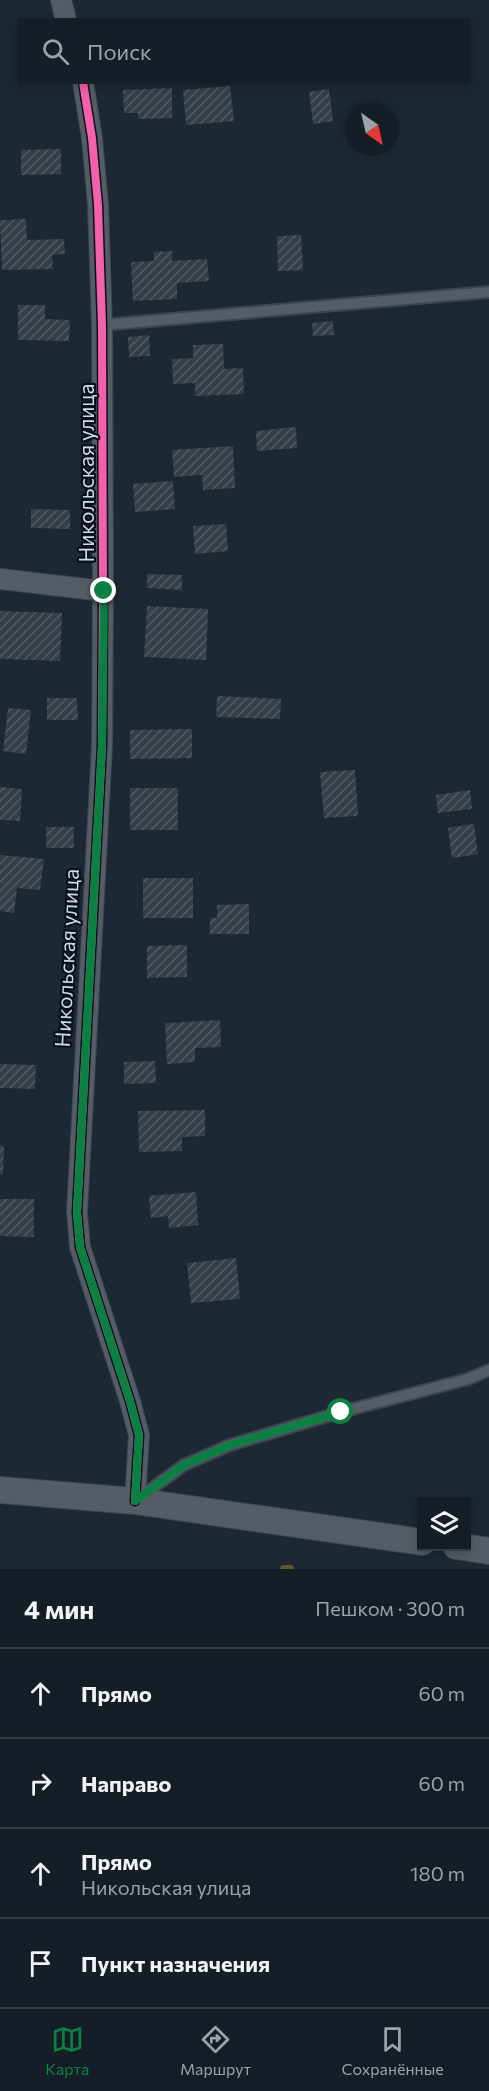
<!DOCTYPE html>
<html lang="ru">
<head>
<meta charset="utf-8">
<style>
	:root { --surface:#151e26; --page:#222b32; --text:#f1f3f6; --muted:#9da2a7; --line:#343c43; --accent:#0b8043 }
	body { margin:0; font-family:Commissioner,sans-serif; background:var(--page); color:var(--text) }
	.controls { position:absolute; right:18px; bottom:18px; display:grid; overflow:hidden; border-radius:0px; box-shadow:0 3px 9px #0003 }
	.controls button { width:54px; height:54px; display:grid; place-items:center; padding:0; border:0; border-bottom:2px solid var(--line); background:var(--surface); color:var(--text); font:30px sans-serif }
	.compass { position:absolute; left:345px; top:102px; width:54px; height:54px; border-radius:50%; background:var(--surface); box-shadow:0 3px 9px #0003; rotate:146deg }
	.stop { position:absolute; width:18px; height:18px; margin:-14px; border:4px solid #0b8043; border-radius:50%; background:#fff }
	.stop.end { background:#0b8043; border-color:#fff; box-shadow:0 2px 6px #0008 }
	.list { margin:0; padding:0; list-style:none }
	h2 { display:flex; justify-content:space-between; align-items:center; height:78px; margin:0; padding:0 24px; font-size:26px }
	h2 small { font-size:20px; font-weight:400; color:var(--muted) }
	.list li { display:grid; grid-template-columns:39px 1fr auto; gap:18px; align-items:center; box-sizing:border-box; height:90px; padding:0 24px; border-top:2px solid var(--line) }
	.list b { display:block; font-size:22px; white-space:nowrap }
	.list p { margin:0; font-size:20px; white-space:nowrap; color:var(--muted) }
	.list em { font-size:20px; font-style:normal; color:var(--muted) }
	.icon { flex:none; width:33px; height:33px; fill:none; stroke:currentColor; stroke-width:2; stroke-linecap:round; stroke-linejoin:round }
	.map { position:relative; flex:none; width:489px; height:1569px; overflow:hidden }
	.search { position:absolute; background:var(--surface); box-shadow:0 3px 9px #0003; left:18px; right:18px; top:18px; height:66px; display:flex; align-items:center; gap:15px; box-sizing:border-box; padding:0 21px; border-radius:0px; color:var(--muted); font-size:22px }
	.sheet { height:438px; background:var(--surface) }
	nav { display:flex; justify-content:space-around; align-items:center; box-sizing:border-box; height:84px; border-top:2px solid var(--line); background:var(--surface); font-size:16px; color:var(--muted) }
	nav a { display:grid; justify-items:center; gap:3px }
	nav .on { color:var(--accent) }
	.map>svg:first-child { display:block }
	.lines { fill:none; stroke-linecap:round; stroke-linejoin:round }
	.stream { stroke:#62562e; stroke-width:8 }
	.building { fill:url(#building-hatch) }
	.service-casing { stroke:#3c454f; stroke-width:14 }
	.minor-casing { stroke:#3c454f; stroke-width:22 }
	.tertiary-casing { stroke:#3c454f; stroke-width:28 }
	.service { stroke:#545d65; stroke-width:10 }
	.minor { stroke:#545d65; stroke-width:20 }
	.tertiary { stroke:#545d65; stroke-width:26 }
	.cycleway-casing { stroke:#081119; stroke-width:11 }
	.cycleway { stroke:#f560ab; stroke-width:8 }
	.route { stroke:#0b8043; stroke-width:8 }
	.labels { text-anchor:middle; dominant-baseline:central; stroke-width:4.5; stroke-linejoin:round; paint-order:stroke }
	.street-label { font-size:21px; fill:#cedbe8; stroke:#081119 }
</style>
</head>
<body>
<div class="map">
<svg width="489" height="1569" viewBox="0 0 489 1569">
	<defs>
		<pattern id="building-hatch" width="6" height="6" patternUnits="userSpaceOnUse" patternTransform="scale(1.5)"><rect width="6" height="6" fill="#363f48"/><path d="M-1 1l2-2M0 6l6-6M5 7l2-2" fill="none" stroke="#525a62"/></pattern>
	</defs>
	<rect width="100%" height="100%" fill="#1c2833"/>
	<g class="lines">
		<!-- stream -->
		<polyline class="stream" points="284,1569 290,1569"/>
	</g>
	<!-- building -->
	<g class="building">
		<polygon points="230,86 234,121 186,125 183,90"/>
		<polygon points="172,88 172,118 138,119 138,113 124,113 123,90"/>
		<polygon points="329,89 333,121 313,124 309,92"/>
		<polygon points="61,149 61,174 21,175 21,150"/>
		<polygon points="26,219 27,240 64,239 65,254 52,255 53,269 2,270 0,220"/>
		<polygon points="301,235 303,270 278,271 277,236"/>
		<polygon points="172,251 172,261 207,259 209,281 177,283 177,299 133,301 131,262 154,261 154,252"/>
		<polygon points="18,305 45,305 45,319 70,320 69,341 18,340"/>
		<polygon points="333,321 334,335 313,336 312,323"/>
		<polygon points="149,335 150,356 129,357 128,337"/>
		<polygon points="223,344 224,369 243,368 244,394 195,396 195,383 173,384 172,359 193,358 193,345"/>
		<polygon points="296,427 297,448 257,451 256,431"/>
		<polygon points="233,446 235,488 203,490 202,475 174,477 172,450"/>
		<polygon points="173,481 175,509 135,512 133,484"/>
		<polygon points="31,509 70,510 70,529 31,528"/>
		<polygon points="226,524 228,551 195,554 193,526"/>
		<polygon points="147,574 182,575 182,590 147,588"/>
		<polygon points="147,606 208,609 206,660 144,657"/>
		<polygon points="0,611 62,613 60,661 0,659"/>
		<polygon points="217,696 281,699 280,719 216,717"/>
		<polygon points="47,698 77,698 78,720 47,720"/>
		<polygon points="8,708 31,710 26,754 3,751"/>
		<polygon points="192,729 192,758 130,759 130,730"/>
		<polygon points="355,770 358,816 324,818 320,772"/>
		<polygon points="0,787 22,789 20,821 0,820"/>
		<rect x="130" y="788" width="48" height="42"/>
		<polygon points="470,790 472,809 438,813 436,795"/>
		<polygon points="474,824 478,854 452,858 448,828"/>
		<rect x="46" y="827" width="28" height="21"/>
		<polygon points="0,855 44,859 40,890 17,888 14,913 0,911"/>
		<rect x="143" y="878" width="50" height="40"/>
		<polygon points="249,904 249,934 210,934 210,918 217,918 217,905"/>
		<polygon points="187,945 187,977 147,978 147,946"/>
		<polygon points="220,1020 221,1047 195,1048 195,1062 167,1064 165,1023"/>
		<polygon points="155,1061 156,1083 124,1084 124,1062"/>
		<polygon points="0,1064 36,1065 35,1089 0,1088"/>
		<polygon points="205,1110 205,1136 182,1137 182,1151 139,1152 138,1111"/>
		<polygon points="0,1145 4,1146 3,1175 0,1174"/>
		<polygon points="196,1192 198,1225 169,1228 168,1216 151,1218 149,1196"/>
		<polygon points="0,1199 34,1199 34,1237 0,1236"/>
		<polygon points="236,1258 240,1299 191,1303 187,1263"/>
	</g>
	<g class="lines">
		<defs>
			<g id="service">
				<polyline points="102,325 489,292"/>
				<polyline points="140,1497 184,1465 230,1445 341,1412 468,1379 489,1370"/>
			</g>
			<g id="minor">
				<polyline points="61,0 66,20"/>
				<polyline points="83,82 92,138 98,205 102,325 103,591 102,746 77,1212 80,1247 130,1401 139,1435 135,1501"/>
				<polyline points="0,579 103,591"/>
			</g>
			<g id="tertiary">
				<polyline points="0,1490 135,1501 422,1542"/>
				<polyline points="456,1546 489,1551"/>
			</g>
		</defs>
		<!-- service casing -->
		<use href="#service" class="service-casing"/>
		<!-- minor casing -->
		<use href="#minor" class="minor-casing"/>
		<!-- tertiary casing -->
		<use href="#tertiary" class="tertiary-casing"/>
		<!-- service -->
		<use href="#service" class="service"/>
		<!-- minor -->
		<use href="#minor" class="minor"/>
		<!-- tertiary -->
		<use href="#tertiary" class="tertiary"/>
		<defs>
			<polyline id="cycleway" points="83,82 92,138 98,205 102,325 103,591 102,746 77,1212 80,1247 130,1401 139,1435 135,1501"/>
		</defs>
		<!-- cycleway casing -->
		<use href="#cycleway" class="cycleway-casing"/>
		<!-- cycleway -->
		<use href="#cycleway" class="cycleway"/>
	</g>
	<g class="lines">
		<!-- route -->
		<polyline class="route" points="104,591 102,746 77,1212 80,1247 130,1401 139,1435 135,1501 184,1465 230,1445 341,1412"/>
	</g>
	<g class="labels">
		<!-- street labels -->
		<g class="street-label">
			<text transform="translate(85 473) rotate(-90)">Никольская улица</text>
			<text transform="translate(66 958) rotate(-87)">Никольская улица</text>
		</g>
	</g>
</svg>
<div class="controls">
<button><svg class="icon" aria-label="layers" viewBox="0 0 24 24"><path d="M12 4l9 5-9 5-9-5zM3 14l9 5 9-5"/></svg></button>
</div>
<svg class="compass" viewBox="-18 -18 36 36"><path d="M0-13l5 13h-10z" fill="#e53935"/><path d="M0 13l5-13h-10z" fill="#9da2a7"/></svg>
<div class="stop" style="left:341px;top:1412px"></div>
<div class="stop end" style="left:104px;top:591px"></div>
<div class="search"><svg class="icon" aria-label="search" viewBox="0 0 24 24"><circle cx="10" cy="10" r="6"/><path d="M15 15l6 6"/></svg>Поиск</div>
</div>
<section class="sheet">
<h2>4 мин<small>Пешком · 300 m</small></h2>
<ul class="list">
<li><svg class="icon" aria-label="ahead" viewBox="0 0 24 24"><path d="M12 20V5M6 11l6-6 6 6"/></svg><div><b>Прямо</b></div><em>60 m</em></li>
<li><svg class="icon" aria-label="right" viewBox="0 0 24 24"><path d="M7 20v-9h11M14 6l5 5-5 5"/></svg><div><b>Направо</b></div><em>60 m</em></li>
<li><svg class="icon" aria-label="ahead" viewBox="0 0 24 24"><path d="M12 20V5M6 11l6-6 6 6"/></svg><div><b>Прямо</b><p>Никольская улица</p></div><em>180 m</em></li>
<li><svg class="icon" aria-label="arrive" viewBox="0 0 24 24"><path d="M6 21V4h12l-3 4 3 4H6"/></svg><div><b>Пункт назначения</b></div></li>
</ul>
</section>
<nav>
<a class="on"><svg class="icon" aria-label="map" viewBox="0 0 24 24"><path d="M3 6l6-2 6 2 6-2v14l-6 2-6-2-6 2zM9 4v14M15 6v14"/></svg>Карта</a>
<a><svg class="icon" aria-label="directions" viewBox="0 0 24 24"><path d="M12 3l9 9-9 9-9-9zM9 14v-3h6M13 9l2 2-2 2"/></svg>Маршрут</a>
<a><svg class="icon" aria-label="saved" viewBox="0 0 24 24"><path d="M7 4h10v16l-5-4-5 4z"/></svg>Сохранённые</a>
</nav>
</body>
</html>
